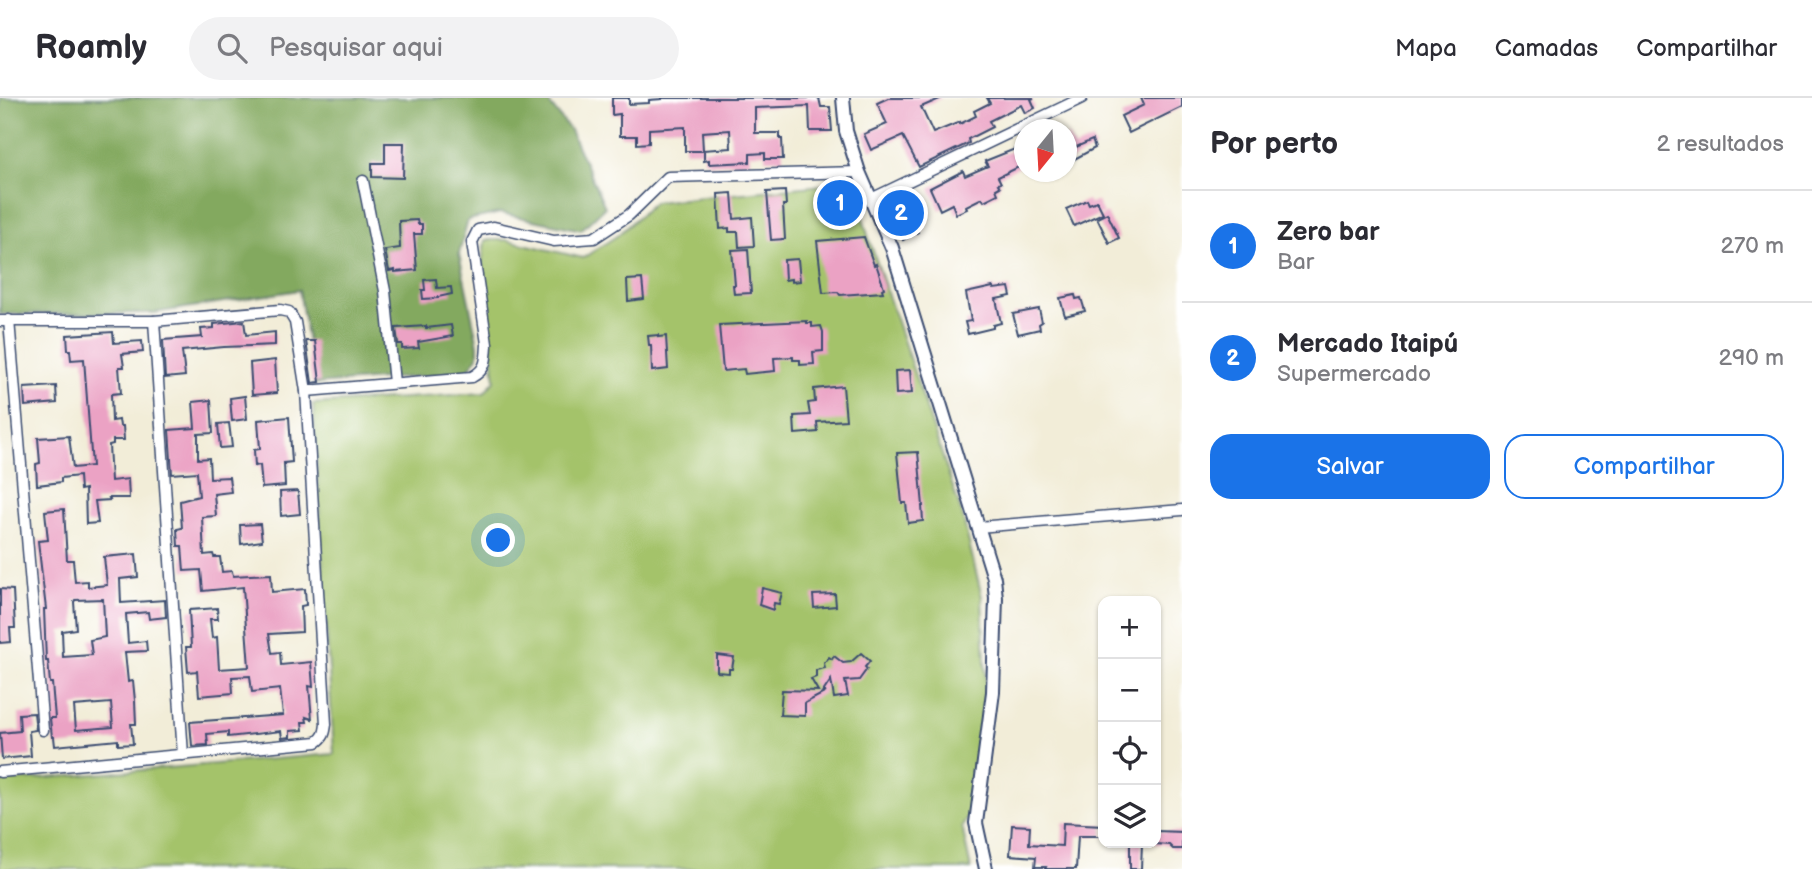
<!DOCTYPE html>
<html lang="pt">
<head>
<meta charset="utf-8">
<style>
	:root { --surface:#fff; --page:#f2f2f3; --text:#2b2b33; --muted:#7c7c81; --line:#e1e1e2; --accent:#1a73e8 }
	body { margin:0; font-family:"Balsamiq Sans",sans-serif; background:var(--page); color:var(--text) }
	.controls { position:absolute; right:21px; bottom:21px; display:grid; overflow:hidden; border-radius:14px; box-shadow:0 2px 5px #0004 }
	.controls button { width:63px; height:63px; display:grid; place-items:center; padding:0; border:0; border-bottom:2px solid var(--line); background:var(--surface); color:var(--text); font:35px sans-serif }
	.compass { position:absolute; left:1014px; top:21px; width:63px; height:63px; border-radius:50%; background:var(--surface); box-shadow:0 2px 5px #0004; rotate:198deg }
	.you { position:absolute; left:499px; top:443px; width:24px; height:24px; margin:-18px; border:5px solid #fff; border-radius:50%; background:#1a73e8; box-shadow:0 0 0 10px #1a73e833 }
	.badge { display:grid; place-items:center; width:46px; height:46px; border-radius:50%; background:var(--accent); color:#fff; font-size:23px; font-weight:700 }
	.pin { position:absolute; translate:-50% -50%; border:4px solid #fff; box-shadow:0 2px 7px #0006 }
	.list { margin:0; padding:0; list-style:none }
	h2 { display:flex; justify-content:space-between; align-items:center; height:91px; margin:0; padding:0 28px; font-size:30px }
	h2 small { font-size:23px; font-weight:400; color:var(--muted) }
	.list li { display:grid; grid-template-columns:46px 1fr auto; gap:21px; align-items:center; box-sizing:border-box; height:112px; padding:0 28px; border-top:2px solid var(--line) }
	.list b { display:block; font-size:26px; white-space:nowrap }
	.list p { margin:0; font-size:23px; white-space:nowrap; color:var(--muted) }
	.list em { font-size:23px; font-style:normal; color:var(--muted) }
	.actions { display:flex; gap:14px; padding:21px 28px }
	.actions a { flex:1; padding:16px 0; border:2px solid var(--accent); border-radius:21px; text-align:center; font-size:24px; color:var(--accent) }
	.actions .main { background:var(--accent); color:#fff }
	.icon { flex:none; width:38px; height:38px; fill:none; stroke:currentColor; stroke-width:2; stroke-linecap:round; stroke-linejoin:round }
	.map { position:relative; flex:none; width:1182px; height:771px; overflow:hidden }
	header { display:flex; align-items:center; gap:42px; box-sizing:border-box; height:98px; padding:0 35px; background:var(--surface); border-bottom:2px solid var(--line) }
	header strong { font-size:33px }
	nav { display:flex; gap:38px; margin-inline-start:auto; font-size:24px }
	.search { width:490px; height:63px; background:var(--page); display:flex; align-items:center; gap:18px; box-sizing:border-box; padding:0 24px; border-radius:38px; color:var(--muted); font-size:26px }
	main { display:flex }
	aside { flex:1; background:var(--surface) }
	.map>svg:first-child { display:block }
	.green { fill:#a4c36b; stroke:#607964; stroke-width:2 }
	.forest { fill:#83a95f; stroke:#4f6c5e; stroke-width:2 }
	.building { fill:#eba2c4; fill-rule:evenodd }
	.lines { fill:none; stroke-linecap:round; stroke-linejoin:round }
	.minor-casing { stroke:#3b4c70; stroke-width:13 }
	.tertiary-casing { stroke:#3b4c70; stroke-width:16 }
	.minor { stroke:#fff; stroke-width:10 }
	.tertiary { stroke:#fff; stroke-width:12 }
</style>
</head>
<body>
<header>
<strong>Roamly</strong>
<div class="search"><svg class="icon" aria-label="search" viewBox="0 0 24 24"><circle cx="10" cy="10" r="6"/><path d="M15 15l6 6"/></svg>Pesquisar aqui</div>
<nav><a>Mapa</a><a>Camadas</a><a>Compartilhar</a></nav>
</header>
<main>
<div class="map">
<svg width="1182" height="771" viewBox="0 0 1182 771">
	<rect width="100%" height="100%" fill="#fff"/>
	<filter id="ink" filterUnits="userSpaceOnUse"><feTurbulence type="fractalNoise" baseFrequency=".0143" numOctaves="2"/><feDisplacementMap in="SourceGraphic" scale="14" xChannelSelector="R" yChannelSelector="G"/><feConvolveMatrix kernelMatrix="1 2 1 2 8 2 1 2 1" color-interpolation-filters="sRGB"/></filter>
	<filter id="wash" filterUnits="userSpaceOnUse"><feTurbulence type="fractalNoise" baseFrequency=".00686" numOctaves="4" result="noise"/><feDisplacementMap in="SourceGraphic" scale="28" xChannelSelector="R" yChannelSelector="G"/><feGaussianBlur stdDeviation="1.57" result="paint"/><feColorMatrix in="noise" values="0 0 0 0 0 0 0 0 0 0 0 0 0 0 0 0 0 1.4 0 .05"/><feComposite in="paint" operator="in"/></filter>
	<g filter="url(#wash)">
		<rect width="100%" height="100%" fill="#f2edd8"/>
		<!-- green -->
		<polygon class="green" points="852,84 870,144 962,416 982,499 986,586 969,717 962,729 971,771 0,771 0,684 334,656 313,306 484,295 495,282 482,164 485,142 507,142 583,160 618,137 654,104"/>
		<!-- forest -->
		<polygon class="forest" points="0,0 545,0 570,32 605,109 581,132 500,115 468,122 459,156 478,247 478,258 466,275 315,286 299,192 154,215 0,216"/>
		<g id="blocks">
			<!-- building -->
			<g class="building">
				<path d="M 612,0 L 629,0 L 629,6 L 649,5 L 649,2 L 662,1 L 662,0 L 819,0 L 821,9 L 830,9 L 832,33 L 810,33 L 809,8 L 755,10 L 755,35 L 780,35 L 780,41 L 782,41 L 783,61 L 765,61 L 765,55 L 750,56 L 750,64 L 709,66 L 709,62 L 704,63 L 704,53 L 685,53 L 685,29 L 649,31 L 649,45 L 637,46 L 637,38 L 620,38 L 620,16 L 612,17 ZM 730,32 L 731,50 L 703,52 L 702,34 Z"/>
				<polygon points="888,0 942,0 921,9 933,35 960,24 960,26 976,18 974,13 990,5 987,0 1034,0 1031,1 1035,10 1025,15 1021,7 989,23 992,29 968,41 969,45 919,69 903,38 871,52 864,36 887,26 877,5"/>
				<polygon points="1141,0 1182,0 1182,9 1129,35 1121,18 1144,7"/>
				<polygon points="1067,36 1074,50 1092,42 1095,50 1067,65"/>
				<polygon points="385,45 404,45 403,80 372,79 372,65 385,65"/>
				<polygon points="1025,47 1025,66 998,79 1001,85 998,86 1000,89 996,91 998,96 984,103 982,100 966,108 967,111 956,116 952,106 940,112 930,90 963,73 965,78 988,68 985,63"/>
				<polygon points="845,83 855,108 829,116 820,94"/>
				<polygon points="785,93 786,107 783,107 785,141 771,142 767,94"/>
				<polygon points="732,95 734,121 752,119 754,148 739,149 738,134 729,134 729,130 720,131 718,96"/>
				<polygon points="904,96 918,134 903,142 898,130 900,129 887,104"/>
				<polygon points="1087,102 1089,106 1097,103 1103,115 1074,128 1066,111"/>
				<polygon points="1107,115 1119,140 1109,145 1097,120"/>
				<polygon points="417,122 418,126 422,126 422,136 414,136 417,172 395,174 395,172 389,173 385,152 400,150 399,123"/>
				<polygon points="864,139 874,167 876,166 884,190 882,191 883,194 840,197 838,194 823,195 817,143"/>
				<polygon points="748,151 751,195 734,196 733,187 735,187 732,152"/>
				<polygon points="798,161 800,183 791,184 791,181 785,182 784,162"/>
				<polygon points="436,181 437,190 451,189 452,196 438,199 438,200 423,201 422,192 425,192 424,182"/>
				<polygon points="642,181 644,201 628,203 627,182"/>
				<polygon points="993,189 994,191 1009,189 1011,198 996,201 1001,225 993,227 993,230 968,236 965,224 971,223 966,195"/>
				<polygon points="1075,197 1076,201 1081,200 1085,213 1065,218 1060,200"/>
				<polygon points="1039,211 1042,224 1039,226 1040,231 1018,236 1013,216"/>
				<polygon points="244,223 246,237 275,234 275,247 224,249 182,253 185,278 165,280 163,242 202,239 201,231 214,230 214,226"/>
				<polygon points="807,223 807,225 812,225 812,229 821,228 823,234 823,253 813,254 814,266 800,267 800,262 793,262 793,259 774,260 775,273 745,276 744,271 723,273 719,227"/>
				<polygon points="451,227 453,238 418,244 419,250 402,251 402,246 398,246 396,230 426,228 426,230"/>
				<polygon points="113,234 114,245 142,243 143,254 122,256 124,269 119,269 121,295 111,296 112,323 119,322 120,328 123,328 124,342 113,342 113,346 109,347 111,383 128,381 129,400 109,400 110,402 95,403 98,425 86,426 85,391 80,392 79,378 61,380 61,384 37,387 36,366 40,365 38,340 69,338 73,370 92,368 84,261 71,262 70,252 68,252 67,237"/>
				<polygon points="658,237 658,239 666,238 668,271 652,273 651,247 649,247 648,238"/>
				<polygon points="306,243 315,243 320,284 312,285"/>
				<polygon points="275,262 277,295 252,297 250,265"/>
				<polygon points="910,272 912,295 896,296 895,273"/>
				<polygon points="56,288 57,305 25,308 24,290"/>
				<polygon points="843,288 846,322 817,324 818,334 795,336 794,318 810,317 808,305 815,304 814,291"/>
				<polygon points="245,298 247,321 232,323 230,300"/>
				<polygon points="211,302 213,335 198,336 198,361 209,360 210,380 229,379 231,394 214,396 216,418 202,419 204,457 213,456 214,459 220,459 222,474 232,473 233,478 271,476 272,494 305,491 306,507 301,508 302,534 269,536 272,555 280,554 281,567 311,564 313,589 309,588 312,621 306,619 307,624 302,624 303,632 290,633 290,639 282,640 281,633 228,639 228,634 207,636 208,647 192,648 190,624 283,617 280,591 252,594 250,578 232,579 233,595 199,598 197,573 188,574 186,549 191,549 189,512 204,511 217,510 218,521 210,521 212,540 217,539 219,571 249,569 243,489 203,493 201,472 184,473 182,448 178,448 177,431 182,430 180,403 199,398 197,374 172,376 169,332 195,330 193,304"/>
				<polygon points="289,319 292,364 284,365 285,388 262,390 260,367 255,368 254,352 260,351 258,322"/>
				<polygon points="229,325 232,349 220,350 218,326"/>
				<polygon points="918,354 923,408 922,408 923,423 908,425 906,405 902,405 897,355"/>
				<polygon points="298,393 300,416 281,418 280,394"/>
				<path d="M 64,411 L 67,462 L 73,462 L 75,484 L 88,483 L 88,489 L 107,487 L 104,459 L 136,456 L 138,479 L 120,481 L 121,505 L 165,502 L 166,519 L 149,521 L 148,514 L 126,516 L 128,545 L 146,543 L 147,553 L 125,554 L 128,584 L 133,583 L 135,603 L 136,626 L 131,626 L 133,646 L 118,647 L 118,642 L 55,648 L 54,639 L 52,639 L 50,620 L 55,620 L 53,597 L 52,585 L 50,585 L 48,563 L 46,563 L 44,511 L 46,511 L 38,443 L 48,442 L 45,413 ZM 103,501 L 105,539 L 90,542 L 92,557 L 63,559 L 62,533 L 76,531 L 74,504 L 75,502 ZM 111,605 L 113,629 L 76,632 L 74,608 Z"/>
				<polygon points="260,426 262,443 241,446 240,427"/>
				<polygon points="762,490 782,495 779,506 774,505 773,512 759,507"/>
				<polygon points="0,491 13,492 15,530 10,530 11,544 0,545"/>
				<polygon points="835,496 836,508 814,510 813,497"/>
				<polygon points="861,555 870,563 865,569 867,571 859,582 845,583 848,598 834,600 831,582 823,594 826,594 805,605 805,618 780,617 782,592 818,593 811,581 816,579 816,572 825,570 824,565 829,559 832,561 834,558 843,565 851,564"/>
				<polygon points="717,557 734,559 732,571 729,571 729,575 717,574"/>
				<polygon points="34,615 36,632 29,633 31,658 2,661 0,635 20,633 19,616"/>
				<polygon points="1063,725 1103,727 1102,738 1078,738 1076,771 1045,771 1046,769 1035,769 1036,759 1010,757 1012,727 1030,728 1029,746 1062,748"/>
				<polygon points="1156,733 1182,734 1182,751 1173,751 1169,747 1156,746"/>
				<polygon points="1130,745 1142,745 1141,771 1130,771"/>
			</g>
		</g>
	</g>
	<g filter="url(#ink)">
		<use href="#blocks" fill-opacity="0" stroke="#3b4c70" stroke-width="2"/>
		<g class="lines">
			<defs>
				<g id="minor">
					<polyline points="363,83 385,193 394,285"/>
					<polyline points="871,101 1082,0"/>
					<polyline points="9,222 43,632"/>
					<path d="M 0,223 L 154,223 L 280,212 L 289,214 L 295,224 L 306,293 L 326,626 C 325,635 324,639 317,644 L 0,674"/>
					<polyline points="154,223 183,657"/>
					<path d="M 306,293 L 472,279 C 487,271 486,262 487,246 L 472,144 L 478,132 L 494,129 L 554,143 L 594,140 L 629,117 L 668,79 L 859,74"/>
					<polyline points="978,429 1182,412"/>
				</g>
				<polyline id="tertiary" points="843,0 846,33 859,74 892,150 994,480 996,500 993,594 976,725 986,771"/>
			</defs>
			<!-- minor casing -->
			<use href="#minor" class="minor-casing"/>
			<!-- tertiary casing -->
			<use href="#tertiary" class="tertiary-casing"/>
			<!-- minor -->
			<use href="#minor" class="minor"/>
			<!-- tertiary -->
			<use href="#tertiary" class="tertiary"/>
		</g>
	</g>
</svg>
<div class="controls">
<button>+</button>
<button>−</button>
<button><svg class="icon" aria-label="locate" viewBox="0 0 24 24"><circle cx="12" cy="12" r="6"/><path d="M12 2v4M12 18v4M2 12h4M18 12h4"/></svg></button>
<button><svg class="icon" aria-label="layers" viewBox="0 0 24 24"><path d="M12 4l9 5-9 5-9-5zM3 14l9 5 9-5"/></svg></button>
</div>
<svg class="compass" viewBox="-18 -18 36 36"><path d="M0-13l5 13h-10z" fill="#e53935"/><path d="M0 13l5-13h-10z" fill="#7c7c81"/></svg>
<div class="you"></div>
<div class="pin badge" style="left:840px;top:105px">1</div>
<div class="pin badge" style="left:901px;top:115px">2</div>
</div>
<aside>
<h2>Por perto<small>2 resultados</small></h2>
<ul class="list">
<li><span class="badge">1</span><div><b>Zero bar</b><p>Bar</p></div><em>270 m</em></li>
<li><span class="badge">2</span><div><b>Mercado Itaipú</b><p>Supermercado</p></div><em>290 m</em></li>
</ul>
<div class="actions"><a class="main">Salvar</a><a>Compartilhar</a></div>
</aside>
</main>
</body>
</html>
